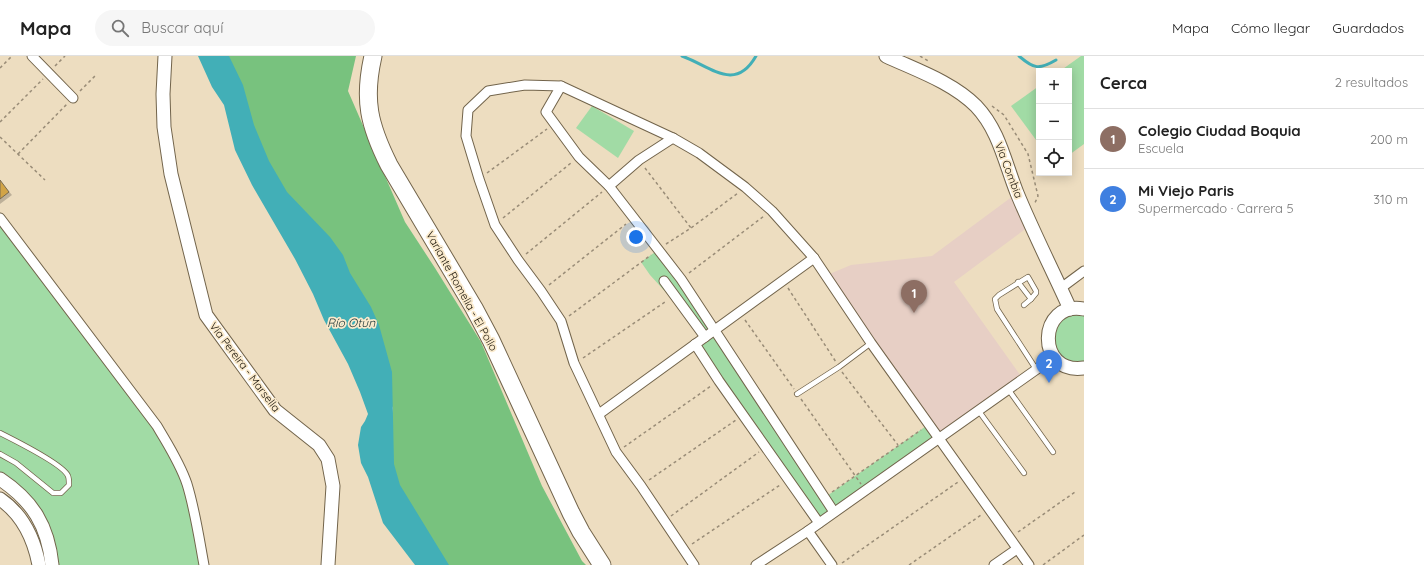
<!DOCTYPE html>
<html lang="es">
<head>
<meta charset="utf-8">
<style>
	:root { --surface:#fff; --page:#f6f6f6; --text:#222; --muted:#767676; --line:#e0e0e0; --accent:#bb3e8d }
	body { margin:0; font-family:Quicksand,sans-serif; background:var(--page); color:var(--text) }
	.controls { position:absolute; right:12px; top:12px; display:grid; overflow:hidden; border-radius:0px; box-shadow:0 2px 10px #0003 }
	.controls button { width:36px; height:36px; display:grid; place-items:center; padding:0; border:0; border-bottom:1px solid var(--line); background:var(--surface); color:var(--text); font:20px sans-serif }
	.you { position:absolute; left:636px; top:181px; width:14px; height:14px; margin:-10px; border:3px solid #fff; border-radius:50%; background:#1a73e8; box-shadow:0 0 0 6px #1a73e833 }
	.badge { display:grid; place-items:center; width:26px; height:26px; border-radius:50%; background:var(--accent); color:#fff; font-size:13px; font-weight:700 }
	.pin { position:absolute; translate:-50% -33px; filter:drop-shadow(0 1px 2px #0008) }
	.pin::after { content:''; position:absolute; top:21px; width:14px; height:12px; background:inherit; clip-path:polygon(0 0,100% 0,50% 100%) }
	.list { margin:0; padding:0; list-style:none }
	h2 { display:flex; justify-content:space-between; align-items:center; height:52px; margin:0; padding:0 16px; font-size:17px }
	h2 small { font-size:13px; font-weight:400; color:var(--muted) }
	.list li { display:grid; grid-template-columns:26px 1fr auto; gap:12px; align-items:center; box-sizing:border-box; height:60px; padding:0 16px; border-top:1px solid var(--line) }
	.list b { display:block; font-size:15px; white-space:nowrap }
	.list p { margin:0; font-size:13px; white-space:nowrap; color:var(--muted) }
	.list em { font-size:13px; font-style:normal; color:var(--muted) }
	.icon { flex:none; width:22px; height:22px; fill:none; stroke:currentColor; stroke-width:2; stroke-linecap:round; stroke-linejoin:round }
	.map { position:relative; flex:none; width:1084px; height:509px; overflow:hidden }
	header { display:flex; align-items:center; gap:24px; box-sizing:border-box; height:56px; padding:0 20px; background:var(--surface); border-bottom:1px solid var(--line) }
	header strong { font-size:19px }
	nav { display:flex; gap:22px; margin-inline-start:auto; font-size:14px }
	.search { width:280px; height:36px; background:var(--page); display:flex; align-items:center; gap:10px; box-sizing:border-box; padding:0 14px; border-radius:22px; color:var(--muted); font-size:15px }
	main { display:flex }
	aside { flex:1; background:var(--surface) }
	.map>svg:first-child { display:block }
	.industrial { fill:#e7cfc5 }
	.green { fill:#a1dba5 }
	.forest { fill:#78c27e }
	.water { fill:#42afb7 }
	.shadow { fill:#0003 }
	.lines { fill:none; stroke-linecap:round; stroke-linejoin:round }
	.stream { stroke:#42afb7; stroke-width:3 }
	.building { fill:#d2a447; stroke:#786a50 }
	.lane-casing { stroke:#72644b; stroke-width:6 }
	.street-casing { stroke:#72644b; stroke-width:11 }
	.secondary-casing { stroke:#72644b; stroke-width:15 }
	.highway-casing { stroke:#72644b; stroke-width:19 }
	.path { stroke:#998c77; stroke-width:1.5; stroke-dasharray:3 3; stroke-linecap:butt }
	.lane { stroke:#fff; stroke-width:4.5 }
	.street { stroke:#fff; stroke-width:9 }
	.secondary { stroke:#fff; stroke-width:13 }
	.highway { stroke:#fff; stroke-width:17 }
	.labels { text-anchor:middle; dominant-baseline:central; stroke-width:3.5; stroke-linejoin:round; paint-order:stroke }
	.street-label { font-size:11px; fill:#161006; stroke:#faeacc }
	.water-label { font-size:12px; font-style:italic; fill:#1e3638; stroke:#faeacc }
</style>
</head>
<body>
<header>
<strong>Mapa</strong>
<div class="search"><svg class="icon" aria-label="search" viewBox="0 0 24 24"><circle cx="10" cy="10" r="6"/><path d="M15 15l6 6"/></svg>Buscar aquí</div>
<nav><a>Mapa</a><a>Cómo llegar</a><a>Guardados</a></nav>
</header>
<main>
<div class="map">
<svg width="1084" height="509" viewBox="0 0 1084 509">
	<rect width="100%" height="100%" fill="#edddc0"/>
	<!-- industrial -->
	<polygon class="industrial" points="1017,137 1032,168 954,226 1023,323 939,382 827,219 851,209 932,200"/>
	<!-- green -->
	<g class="green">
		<polygon points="1081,0 1084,0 1084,88 1069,99 1069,15 1060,15"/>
		<polygon points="1039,30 1039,88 1011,50"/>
		<polygon points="592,50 634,75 618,102 576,72"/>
		<polygon points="4,167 157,370 180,412 204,509 58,509 53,482 0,419 0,171"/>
		<polygon points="658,194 824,442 929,368 939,382 819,467 695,288 701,283 671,242 650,219 641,206"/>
		<polygon points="1084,253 1084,314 1067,311 1048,276 1051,268"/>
	</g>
	<!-- forest -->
	<polygon class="forest" points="218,0 356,0 348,35 405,166 435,212 481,286 542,430 582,505 586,509 440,509 384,402 393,352 263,115"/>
	<!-- water -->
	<polygon class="water" points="198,0 229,0 243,29 254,69 269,105 287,136 330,181 343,199 350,217 371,251 379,269 392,316 394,408 400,429 449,509 415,509 383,467 368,421 361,407 358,389 361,371 365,365 368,358 360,336 348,308 324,264 313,238 295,203 252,129 235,94 224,49 212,31"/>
	<!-- shadow -->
	<polygon class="shadow" points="0,129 5,131 12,139 0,148"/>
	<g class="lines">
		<!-- stream -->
		<g class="stream">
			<path d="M 682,0 C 710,10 735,37 756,0"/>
			<path d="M 1019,0 C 1034,13 1039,14 1056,4"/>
		</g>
	</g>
	<!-- building -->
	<polygon class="building" points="0,124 9,136 0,143"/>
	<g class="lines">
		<defs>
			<g id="lane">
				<polyline points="1018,226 1031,243 1024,249"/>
				<polyline points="1031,243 1036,237 1036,235 1028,221 999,239 995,243 997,253 1036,313"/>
				<polyline points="1008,333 1053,396"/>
				<polyline points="797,338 839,311 871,287"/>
				<polyline points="978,354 1024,417"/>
				<path d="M 0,377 C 12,383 64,409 68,420 C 69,422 69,426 69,429 L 61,437 L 53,437 L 16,407 L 0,398"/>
			</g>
			<g id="street">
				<polyline points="32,0 73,42"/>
				<polyline points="561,30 546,56 579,101 609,130 681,223 834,456"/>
				<polyline points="609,130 639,104 673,82"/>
				<path d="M 0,162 L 157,370 C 168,389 180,407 187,428 C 195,454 199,482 204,509"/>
				<polyline points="664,225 705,281"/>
				<polyline points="1061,232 1084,215"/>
				<polyline points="695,288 719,325 819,467"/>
				<polyline points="599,358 814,202"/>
				<polyline points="808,475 832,509"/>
				<polyline points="694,509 641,430 616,396 574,307 561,265 541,235 518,204 495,169 479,123 466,80 468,54 488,35 525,29 561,30 673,82 699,97 745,131 772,155 814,202 871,287 1029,509"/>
				<polyline points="756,509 808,475 1054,301"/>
				<polyline points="994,509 1017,493"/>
			</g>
			<g id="secondary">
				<polyline points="165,0 163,38 164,71 171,118 206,259 275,354 319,389 328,403 333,430 328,509"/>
				<path d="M 886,0 C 916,14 952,26 976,50 C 999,74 1005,107 1017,137 C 1033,176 1053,215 1070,253"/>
				<path d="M 1084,253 C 1038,244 1035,319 1084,312"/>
				<path d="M 0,423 C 33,445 48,470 52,509"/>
				<path d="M 0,443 C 22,458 34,483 39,509"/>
			</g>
			<path id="highway" d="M 373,0 C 363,44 369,69 389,109 L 474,252 L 491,284 L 571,457 L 581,476 L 602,509"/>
		</defs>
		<!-- lane casing -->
		<use href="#lane" class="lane-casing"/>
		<!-- street casing -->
		<use href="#street" class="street-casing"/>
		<!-- secondary casing -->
		<use href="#secondary" class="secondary-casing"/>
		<!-- highway casing -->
		<use href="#highway" class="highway-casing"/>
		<!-- path -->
		<g class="path">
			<polyline points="920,0 930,6"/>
			<polyline points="55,10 65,0"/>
			<polyline points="0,12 12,0"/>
			<polyline points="80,35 97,18"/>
			<polyline points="992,50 1004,59 1028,98 1038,140 1034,149"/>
			<polyline points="0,66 43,23"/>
			<polyline points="0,81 45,124"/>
			<polyline points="18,98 67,48"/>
			<polyline points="645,112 691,172"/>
			<polyline points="487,117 547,73"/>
			<polyline points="503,162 571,107"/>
			<polyline points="666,188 691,172 738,137"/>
			<polyline points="526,198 602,136"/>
			<polyline points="689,217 764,160"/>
			<polyline points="549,229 626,168"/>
			<polyline points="788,232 836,306"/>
			<polyline points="569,260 651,199"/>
			<polyline points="745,264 794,333"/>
			<polyline points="583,302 665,246"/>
			<polyline points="842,316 898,389"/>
			<polyline points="801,343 861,428"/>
			<polyline points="624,391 711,330"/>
			<polyline points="649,424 736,364"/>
			<polyline points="832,436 921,374"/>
			<polyline points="671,460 759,396"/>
			<polyline points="1018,476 1075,436"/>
			<polyline points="692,488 780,429"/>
			<polyline points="842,507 958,426"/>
			<polyline points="909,509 981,459"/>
			<polyline points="1043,509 1084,479"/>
		</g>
		<!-- lane -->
		<use href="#lane" class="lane"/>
		<!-- street -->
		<use href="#street" class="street"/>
		<!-- secondary -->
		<use href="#secondary" class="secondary"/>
		<!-- highway -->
		<use href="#highway" class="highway"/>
	</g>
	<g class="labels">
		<!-- street labels -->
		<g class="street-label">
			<text transform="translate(1009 114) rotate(69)">Vía Combia</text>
			<text transform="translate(462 235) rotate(61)">Variante Romelia - El Pollo</text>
			<text transform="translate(245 311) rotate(53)">Vía Pereira - Marsella</text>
		</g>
		<!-- water labels -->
		<g class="water-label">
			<text x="351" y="266">Río Otún</text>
		</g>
	</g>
</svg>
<div class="controls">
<button>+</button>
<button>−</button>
<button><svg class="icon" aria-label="locate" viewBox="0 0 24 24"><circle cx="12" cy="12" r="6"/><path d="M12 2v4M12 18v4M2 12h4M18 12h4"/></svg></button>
</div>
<div class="you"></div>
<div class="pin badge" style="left:914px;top:257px;background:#8d6e63">1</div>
<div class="pin badge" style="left:1049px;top:327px;background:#3f7fe0">2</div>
</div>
<aside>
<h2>Cerca<small>2 resultados</small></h2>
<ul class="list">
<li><span class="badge" style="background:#8d6e63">1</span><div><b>Colegio Ciudad Boquia</b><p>Escuela</p></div><em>200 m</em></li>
<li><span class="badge" style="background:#3f7fe0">2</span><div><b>Mi Viejo Paris</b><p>Supermercado · Carrera 5</p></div><em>310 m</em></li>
</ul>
</aside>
</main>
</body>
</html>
